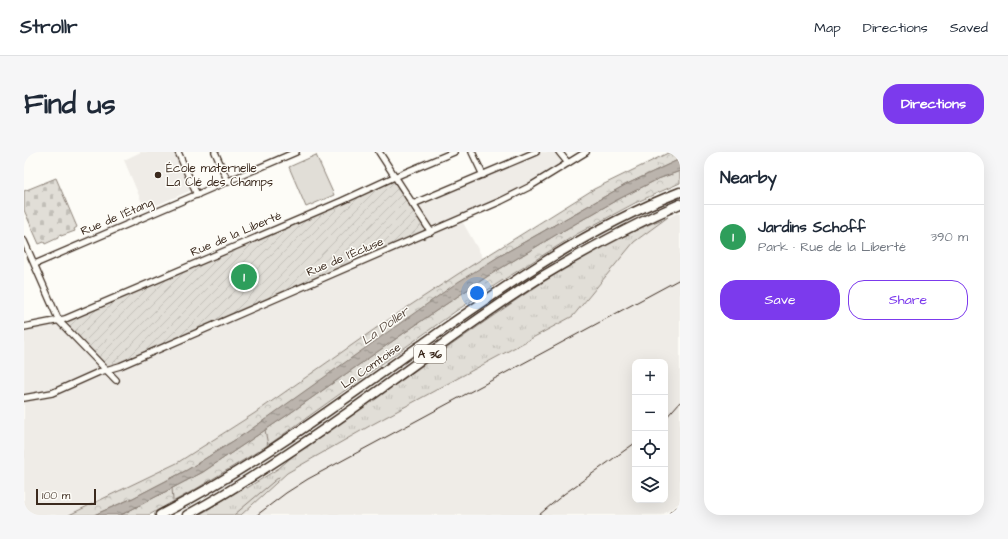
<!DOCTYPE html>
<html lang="en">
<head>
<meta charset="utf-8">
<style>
	:root { --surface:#fff; --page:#f6f6f7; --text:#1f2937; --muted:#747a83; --line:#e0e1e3; --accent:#7c3aed }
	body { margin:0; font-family:"Architects Daughter",sans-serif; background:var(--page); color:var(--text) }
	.controls { position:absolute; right:12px; bottom:12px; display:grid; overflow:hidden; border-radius:8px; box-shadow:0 4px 16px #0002 }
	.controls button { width:36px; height:36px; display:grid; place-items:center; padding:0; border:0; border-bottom:1px solid var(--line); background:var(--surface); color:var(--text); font:20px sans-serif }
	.scale { position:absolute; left:12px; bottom:10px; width:60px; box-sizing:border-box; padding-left:4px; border:2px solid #3b2a1e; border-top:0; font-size:11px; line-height:14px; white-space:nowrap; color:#3b2a1e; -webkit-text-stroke:3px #fdfcf7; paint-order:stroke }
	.you { position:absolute; left:453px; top:141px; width:14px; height:14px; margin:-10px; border:3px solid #fff; border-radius:50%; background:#1a73e8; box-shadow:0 0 0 6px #1a73e833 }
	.badge { display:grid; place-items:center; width:26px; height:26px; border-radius:50%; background:var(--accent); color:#fff; font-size:13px; font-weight:700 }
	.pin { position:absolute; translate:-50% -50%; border:2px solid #fff; box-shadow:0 1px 4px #0006 }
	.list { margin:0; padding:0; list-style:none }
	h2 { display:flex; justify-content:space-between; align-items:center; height:52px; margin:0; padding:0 16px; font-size:17px }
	h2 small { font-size:13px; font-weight:400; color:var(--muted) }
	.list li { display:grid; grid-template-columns:26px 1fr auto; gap:12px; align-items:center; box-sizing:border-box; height:64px; padding:0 16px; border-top:1px solid var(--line) }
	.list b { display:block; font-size:15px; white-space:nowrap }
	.list p { margin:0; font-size:13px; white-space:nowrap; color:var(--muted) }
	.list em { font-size:13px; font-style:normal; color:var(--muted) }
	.actions { display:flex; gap:8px; padding:12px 16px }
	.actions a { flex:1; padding:9px 0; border:1px solid var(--accent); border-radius:16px; text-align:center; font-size:14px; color:var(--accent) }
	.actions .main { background:var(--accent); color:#fff }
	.icon { flex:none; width:22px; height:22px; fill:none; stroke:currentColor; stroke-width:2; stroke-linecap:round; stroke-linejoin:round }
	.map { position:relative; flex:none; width:656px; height:363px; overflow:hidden; border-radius:16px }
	header { display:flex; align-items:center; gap:24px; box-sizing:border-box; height:56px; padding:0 20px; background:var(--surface); border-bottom:1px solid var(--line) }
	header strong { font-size:19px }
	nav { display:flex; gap:22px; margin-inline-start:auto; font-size:14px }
	.intro { display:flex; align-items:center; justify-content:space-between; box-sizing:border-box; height:96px; padding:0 24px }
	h1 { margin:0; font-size:28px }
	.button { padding:10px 18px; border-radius:16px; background:var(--accent); color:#fff; font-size:14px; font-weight:700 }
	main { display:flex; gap:24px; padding:0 24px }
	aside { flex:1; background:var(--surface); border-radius:16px; box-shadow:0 4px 16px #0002 }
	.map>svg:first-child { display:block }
	.built { fill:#efece7; fill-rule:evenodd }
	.grass { fill:url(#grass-tufts); stroke:#8e847a }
	.forest { fill:url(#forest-crowns); stroke:#8e847a }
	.cemetery { fill:url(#cemetery-stones); stroke:#8e847a }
	.garden { fill:url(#garden-furrows); stroke:#8e847a }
	.pitch { fill:#e1ded7; stroke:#8e847a }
	.water { fill:url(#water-ripples); stroke:#887d74 }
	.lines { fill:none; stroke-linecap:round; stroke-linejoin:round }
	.stream { stroke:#887d74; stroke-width:1 }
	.minor-casing { stroke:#3b2a1e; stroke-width:8 }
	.major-casing { stroke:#3b2a1e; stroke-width:10 }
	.highway-casing { stroke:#3b2a1e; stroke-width:11 }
	.minor { stroke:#fdfcf7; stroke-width:5.5 }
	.major { stroke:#fdfcf7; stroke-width:7 }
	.highway { stroke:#fdfcf7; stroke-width:8 }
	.rail { stroke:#3b2a1e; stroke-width:1 }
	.poi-dot { fill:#3b2a1e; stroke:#fdfcf7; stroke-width:1.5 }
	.labels { text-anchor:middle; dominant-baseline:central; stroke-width:3; stroke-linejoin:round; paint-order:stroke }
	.shield { fill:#fdfcf7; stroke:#75695f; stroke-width:1 }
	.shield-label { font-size:11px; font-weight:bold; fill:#3b2a1e }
	.poi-label { font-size:12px; fill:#3b2a1e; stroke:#fdfcf7; text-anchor:start }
	.street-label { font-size:12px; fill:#3b2a1e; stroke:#fdfcf7 }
	.water-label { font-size:13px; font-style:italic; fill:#615349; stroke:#fdfcf7 }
</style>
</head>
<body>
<header>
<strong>Strollr</strong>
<nav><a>Map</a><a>Directions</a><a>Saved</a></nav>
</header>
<div class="intro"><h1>Find us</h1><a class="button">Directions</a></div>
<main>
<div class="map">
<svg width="656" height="363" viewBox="0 0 656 363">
	<defs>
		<pattern id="grass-tufts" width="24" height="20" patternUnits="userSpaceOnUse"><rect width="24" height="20" fill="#e1ded7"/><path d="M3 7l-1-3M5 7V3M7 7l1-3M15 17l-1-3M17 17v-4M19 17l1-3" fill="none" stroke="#c2bfb8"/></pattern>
		<pattern id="forest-crowns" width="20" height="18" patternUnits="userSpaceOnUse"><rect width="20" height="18" fill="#e1ded7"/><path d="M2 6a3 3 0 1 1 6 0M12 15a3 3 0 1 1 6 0" fill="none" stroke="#c2bfb8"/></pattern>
		<pattern id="cemetery-stones" width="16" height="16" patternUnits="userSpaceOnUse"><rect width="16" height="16" fill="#e1ded7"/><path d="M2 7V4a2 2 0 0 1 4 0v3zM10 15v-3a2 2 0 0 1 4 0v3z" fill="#c2bfb8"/></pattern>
		<pattern id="garden-furrows" width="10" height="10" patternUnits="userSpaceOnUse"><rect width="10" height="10" fill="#e1ded7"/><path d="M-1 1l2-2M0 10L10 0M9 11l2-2" fill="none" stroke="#c2bfb8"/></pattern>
		<pattern id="water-ripples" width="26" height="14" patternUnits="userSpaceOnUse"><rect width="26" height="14" fill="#bbb4ad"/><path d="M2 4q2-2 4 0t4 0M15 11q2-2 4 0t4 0" fill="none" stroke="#99938c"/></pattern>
	</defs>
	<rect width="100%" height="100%" fill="#fdfcf7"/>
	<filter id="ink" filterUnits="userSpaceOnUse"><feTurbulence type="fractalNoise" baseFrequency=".025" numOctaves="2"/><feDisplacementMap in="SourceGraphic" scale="8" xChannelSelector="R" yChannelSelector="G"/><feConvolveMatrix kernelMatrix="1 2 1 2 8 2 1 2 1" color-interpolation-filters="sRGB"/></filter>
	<g filter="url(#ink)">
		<!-- built -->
		<g class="built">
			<polygon points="117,0 152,0 168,38 121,58 100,8"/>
			<polygon points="515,0 532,0 545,14 507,37 438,69 459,106 358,172 231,261 153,311 45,363 0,363 0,172 35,165 82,215 401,76 387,55"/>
			<path d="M 656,60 L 656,351 L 638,363 L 217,363 L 263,321 L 349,272 L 549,164 L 610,90 L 644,65 ZM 611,210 L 641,210 L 641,348 L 611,348 Z"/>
		</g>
		<!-- grass -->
		<path class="grass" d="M 644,65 L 610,90 L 549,164 L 349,272 L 263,321 L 217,363 L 175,363 L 222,334 L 223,336 L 255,316 L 270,303 C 326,264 381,226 436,187 C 502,141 568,93 644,65 Z"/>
		<!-- forest -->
		<g class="forest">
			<polygon points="646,0 656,0 656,7 601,33 474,105 222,281 163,318 109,346 70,363 45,363 153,311 231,261 358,172 434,122 570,37"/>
			<polygon points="656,19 656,31 611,51 553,82 476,130 432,159 246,292 172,337 125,363 97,363 179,320 262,264 403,165 464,124 530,84 591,49 634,27"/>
		</g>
		<!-- cemetery -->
		<polygon class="cemetery" points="32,26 53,75 50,77 51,79 37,84 36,83 34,84 34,86 21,92 20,90 15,92 0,58 0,39"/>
		<!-- garden -->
		<polygon class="garden" points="369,28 401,76 399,80 96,212 82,215 40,170"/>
		<!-- pitch -->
		<polygon class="pitch" points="292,3 310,43 282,55 265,15"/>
		<!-- water -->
		<polygon class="water" points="656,7 656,19 634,27 591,49 530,84 464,124 403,165 262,264 179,320 97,363 70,363 109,346 163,318 222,281 434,130 474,105 601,33"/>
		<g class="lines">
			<!-- stream -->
			<g class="stream">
				<polyline points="241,278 244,293"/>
				<polyline points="148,336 149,348"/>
				<polyline points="210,363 255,325"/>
			</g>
			<defs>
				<g id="minor">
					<polyline points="154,0 173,43"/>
					<polyline points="191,0 204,30"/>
					<polyline points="355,0 407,80"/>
					<polyline points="448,0 459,23"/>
					<polyline points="535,0 544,11"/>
					<polyline points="389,52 512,0"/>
					<polyline points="0,89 35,169 92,228"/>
					<polyline points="11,112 272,0"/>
					<polyline points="0,175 41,167 318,49 368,26 430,0"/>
					<polyline points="0,246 28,241 75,220 96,214 477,49 505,35 562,0"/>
				</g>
				<polyline id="major" points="650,363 656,359"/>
				<g id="highway">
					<path d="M 136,363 C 227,316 311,255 394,195 C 477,137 561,77 656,40"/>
					<path d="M 163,363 C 232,325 297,280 361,234 C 412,197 463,159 517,125 C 562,98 608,73 656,52"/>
				</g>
			</defs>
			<!-- minor casing -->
			<use href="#minor" class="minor-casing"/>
			<!-- major casing -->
			<use href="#major" class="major-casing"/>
			<!-- highway casing -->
			<use href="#highway" class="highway-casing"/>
			<!-- minor -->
			<use href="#minor" class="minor"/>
			<!-- major -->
			<use href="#major" class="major"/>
			<!-- highway -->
			<use href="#highway" class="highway"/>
			<!-- rail -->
			<g class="rail">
				<polyline points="641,267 656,250"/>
				<polyline points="233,363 262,341 284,327 656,127"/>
				<polyline points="515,363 540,342 611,291"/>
			</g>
		</g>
	</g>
	<!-- markers -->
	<circle class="poi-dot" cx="134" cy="23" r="4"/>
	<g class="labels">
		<!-- shield labels -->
		<rect class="shield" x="390" y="193" width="32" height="18" rx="3"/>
		<g class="shield-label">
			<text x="406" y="202">A 36</text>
		</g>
		<!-- poi labels -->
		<g class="poi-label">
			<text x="142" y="16">École maternelle<tspan x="142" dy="14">La Clé des Champs</tspan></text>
		</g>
		<!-- street labels -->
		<g class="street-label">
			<text transform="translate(93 65) rotate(-23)">Rue de l'Étang</text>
			<text transform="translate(212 82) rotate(-23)">Rue de la Liberté</text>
			<text transform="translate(321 105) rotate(-23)">Rue de l'Écluse</text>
			<text transform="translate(347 214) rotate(-35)">La Comtoise</text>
		</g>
		<!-- water labels -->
		<g class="water-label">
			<text transform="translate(361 174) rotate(-36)">La Doller</text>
		</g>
	</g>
</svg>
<div class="controls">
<button>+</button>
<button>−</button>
<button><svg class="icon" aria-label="locate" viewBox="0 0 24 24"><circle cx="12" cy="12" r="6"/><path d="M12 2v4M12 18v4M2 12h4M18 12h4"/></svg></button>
<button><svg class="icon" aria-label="layers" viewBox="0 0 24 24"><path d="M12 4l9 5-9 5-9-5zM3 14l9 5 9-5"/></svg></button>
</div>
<div class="scale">100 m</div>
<div class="you"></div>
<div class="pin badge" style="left:220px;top:125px;background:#2e9e5b">1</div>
</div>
<aside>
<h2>Nearby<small></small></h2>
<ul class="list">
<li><span class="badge" style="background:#2e9e5b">1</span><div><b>Jardins Schoff</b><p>Park · Rue de la Liberté</p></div><em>390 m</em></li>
</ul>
<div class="actions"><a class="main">Save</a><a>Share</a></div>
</aside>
</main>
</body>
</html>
